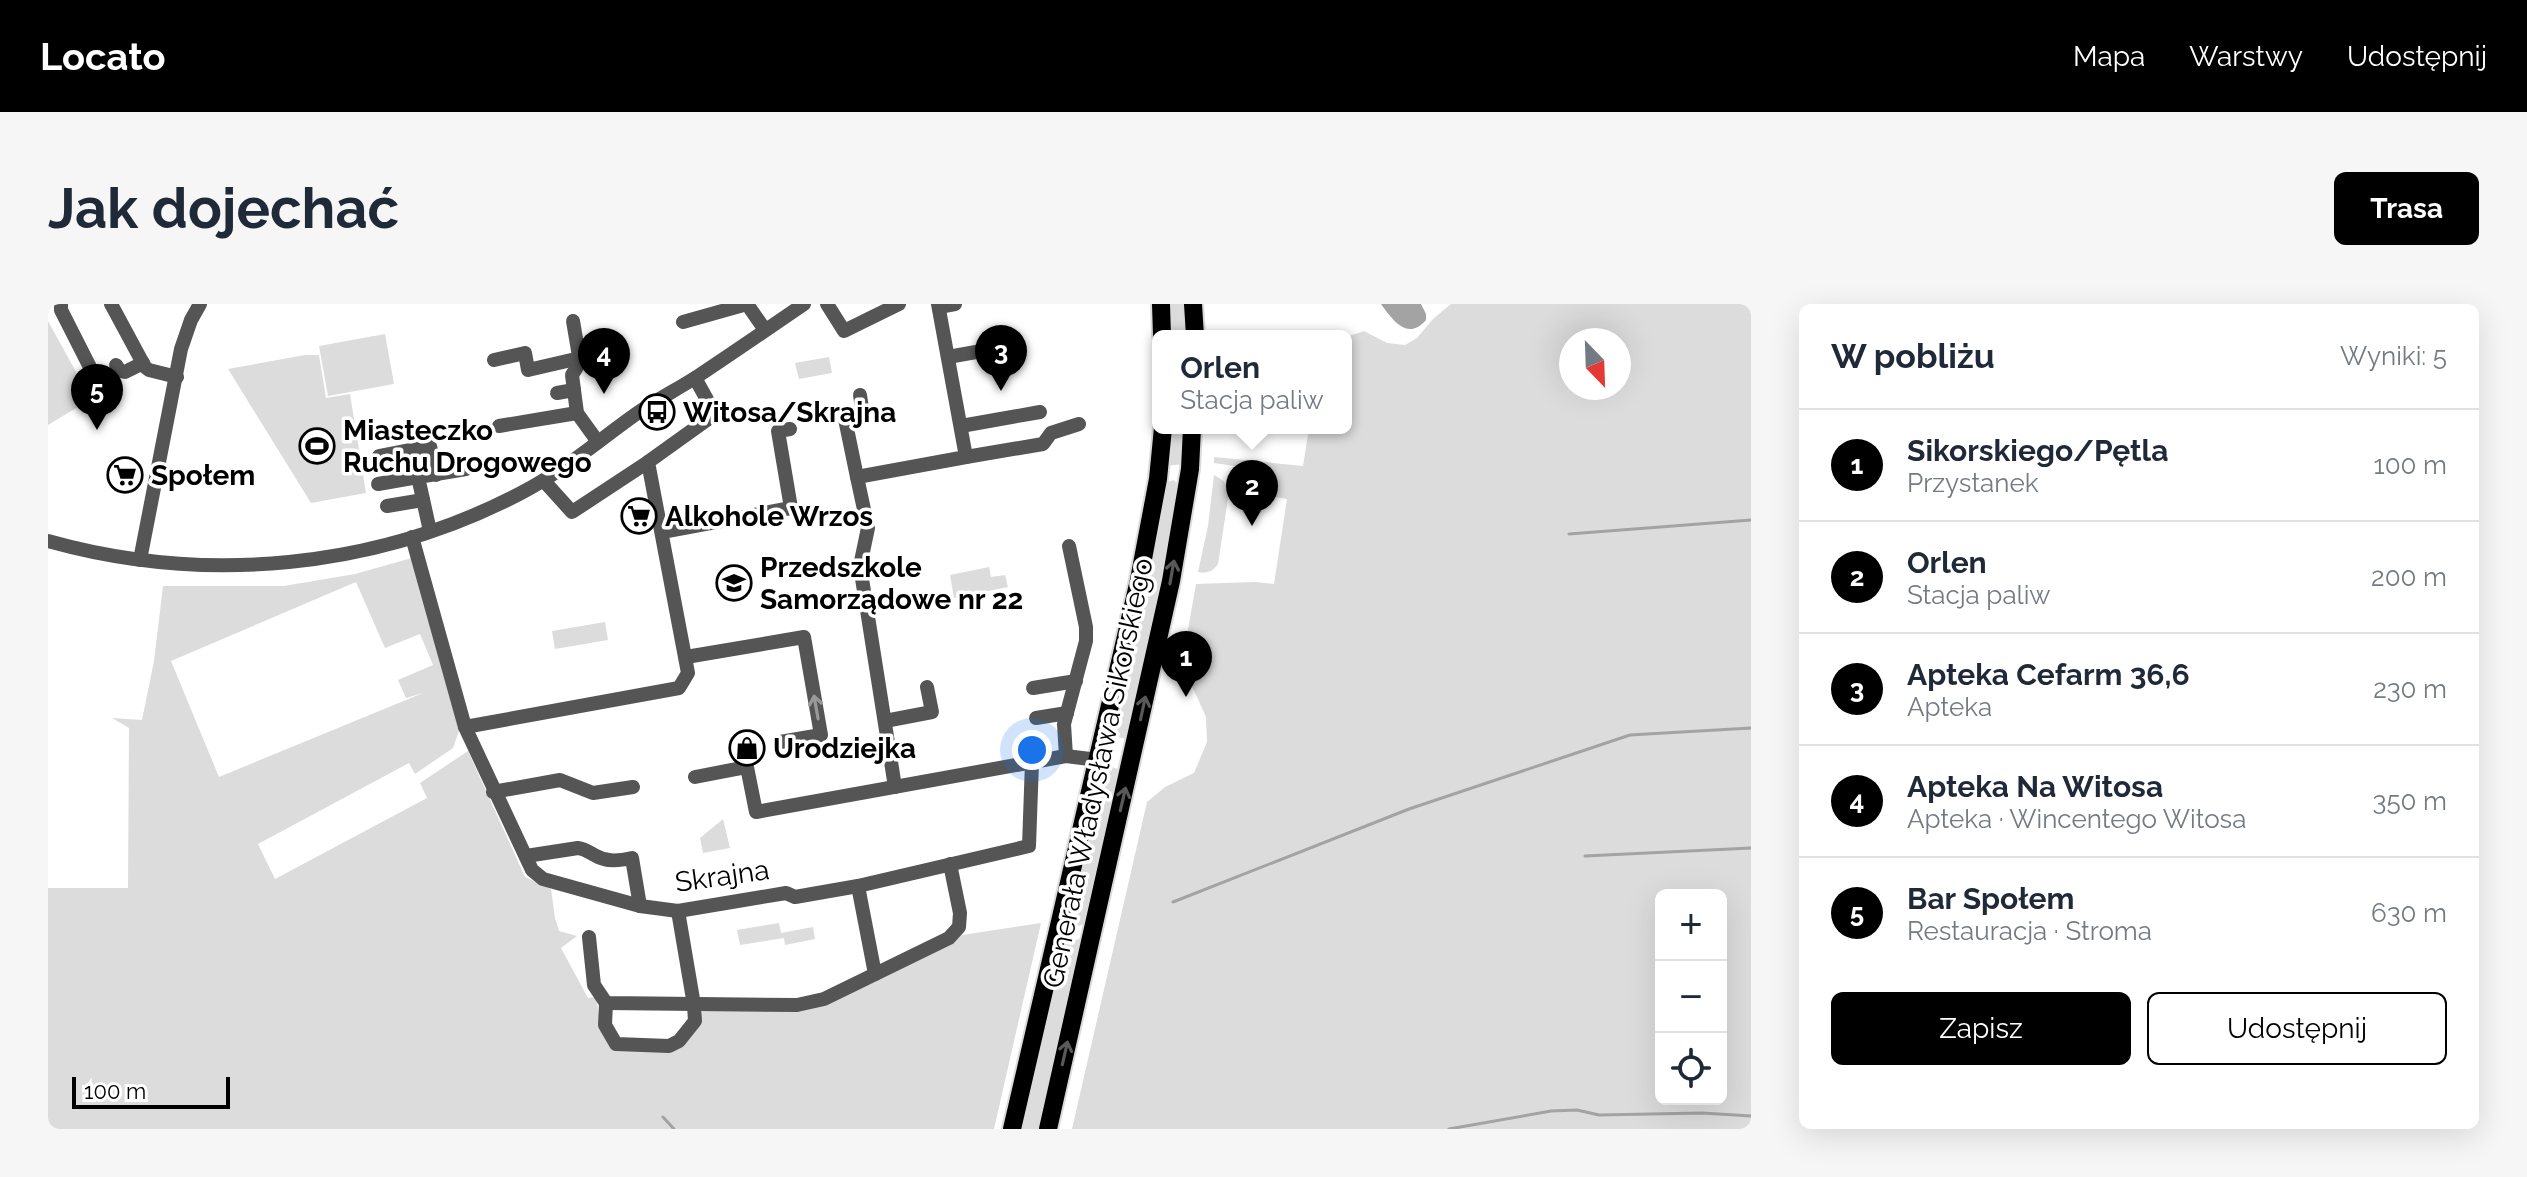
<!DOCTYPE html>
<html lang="pl">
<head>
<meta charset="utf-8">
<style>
	:root { --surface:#fff; --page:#f6f6f7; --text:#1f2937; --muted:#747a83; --line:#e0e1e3; --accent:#000 }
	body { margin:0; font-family:Raleway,sans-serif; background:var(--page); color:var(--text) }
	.controls { position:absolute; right:24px; bottom:24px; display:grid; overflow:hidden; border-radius:12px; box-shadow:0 8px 32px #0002 }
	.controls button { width:72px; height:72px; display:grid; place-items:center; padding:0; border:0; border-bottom:2px solid var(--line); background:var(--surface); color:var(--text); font:40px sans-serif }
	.compass { position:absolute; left:1511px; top:24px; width:72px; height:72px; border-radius:50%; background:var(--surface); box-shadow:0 8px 32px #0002; rotate:157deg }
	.scale { position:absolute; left:24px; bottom:20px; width:158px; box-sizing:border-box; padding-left:8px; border:4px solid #000; border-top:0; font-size:22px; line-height:28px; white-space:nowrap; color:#000; -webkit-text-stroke:6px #fff; paint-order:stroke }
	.you { position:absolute; left:984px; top:446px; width:28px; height:28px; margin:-20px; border:6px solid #fff; border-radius:50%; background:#1a73e8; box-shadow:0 0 0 12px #1a73e833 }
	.badge { display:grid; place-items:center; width:52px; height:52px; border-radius:50%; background:var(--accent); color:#fff; font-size:26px; font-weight:700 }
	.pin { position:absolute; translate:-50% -66px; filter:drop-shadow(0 2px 4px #0008) }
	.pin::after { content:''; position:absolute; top:42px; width:28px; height:24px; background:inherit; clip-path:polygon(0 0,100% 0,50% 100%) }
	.popup { position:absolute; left:1104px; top:26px; width:200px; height:104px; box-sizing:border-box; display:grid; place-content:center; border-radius:12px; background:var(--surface); filter:drop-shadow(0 2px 6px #0005); font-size:26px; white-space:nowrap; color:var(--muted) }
	.popup b { font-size:30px; color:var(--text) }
	.popup::after { content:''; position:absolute; left:50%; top:100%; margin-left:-16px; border:16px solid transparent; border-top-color:var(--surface) }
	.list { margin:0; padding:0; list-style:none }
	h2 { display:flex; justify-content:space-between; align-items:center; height:104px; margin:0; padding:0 32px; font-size:34px }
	h2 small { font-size:26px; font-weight:400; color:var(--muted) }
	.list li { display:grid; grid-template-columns:52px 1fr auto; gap:24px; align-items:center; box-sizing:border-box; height:112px; padding:0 32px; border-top:2px solid var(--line) }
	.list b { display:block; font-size:30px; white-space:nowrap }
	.list p { margin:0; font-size:26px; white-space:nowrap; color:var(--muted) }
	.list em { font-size:26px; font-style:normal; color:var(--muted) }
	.actions { display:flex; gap:16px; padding:24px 32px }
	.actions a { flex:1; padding:18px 0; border:2px solid var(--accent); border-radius:12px; text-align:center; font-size:28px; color:var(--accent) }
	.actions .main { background:var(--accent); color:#fff }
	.icon { flex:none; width:44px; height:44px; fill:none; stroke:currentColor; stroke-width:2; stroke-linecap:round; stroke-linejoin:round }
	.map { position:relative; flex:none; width:1703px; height:825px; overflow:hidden; border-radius:12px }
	header { display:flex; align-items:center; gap:48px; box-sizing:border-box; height:112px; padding:0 40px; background:var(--accent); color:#fff }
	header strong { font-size:38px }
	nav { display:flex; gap:44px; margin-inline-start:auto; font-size:28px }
	.intro { display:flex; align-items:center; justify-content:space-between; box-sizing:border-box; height:192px; padding:0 48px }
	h1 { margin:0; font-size:56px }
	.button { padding:20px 36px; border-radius:12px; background:var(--accent); color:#fff; font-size:28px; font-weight:700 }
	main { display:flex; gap:48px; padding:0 48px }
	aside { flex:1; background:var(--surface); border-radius:12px; box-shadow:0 8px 32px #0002 }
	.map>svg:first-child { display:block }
	.green { fill:#dcdcdc; fill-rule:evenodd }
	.water { fill:#a3a3a3 }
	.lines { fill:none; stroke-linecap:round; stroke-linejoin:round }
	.stream { stroke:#a3a3a3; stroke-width:3 }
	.major-casing { stroke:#dbdbdb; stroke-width:22 }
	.minor { stroke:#555; stroke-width:14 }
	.major { stroke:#000; stroke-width:18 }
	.oneway { stroke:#595959 }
	.oneway2 { stroke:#999 }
	.labels { text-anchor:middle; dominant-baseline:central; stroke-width:7; stroke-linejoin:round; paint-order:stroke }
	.poi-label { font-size:28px; font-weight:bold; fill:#000; stroke:#fff; text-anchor:start }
	.street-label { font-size:28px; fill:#000; stroke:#fff }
</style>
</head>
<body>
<header>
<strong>Locato</strong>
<nav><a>Mapa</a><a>Warstwy</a><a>Udostępnij</a></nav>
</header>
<div class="intro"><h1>Jak dojechać</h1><a class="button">Trasa</a></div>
<main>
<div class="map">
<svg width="1703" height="825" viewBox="0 0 1703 825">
	<rect width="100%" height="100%" fill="#fff"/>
	<!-- green -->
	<g class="green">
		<polygon points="1120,0 1136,0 1138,32 1121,32"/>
		<path d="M 1403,0 L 1703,0 L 1703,825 L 1024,825 L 1099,498 L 1117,483 L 1146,469 L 1159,438 L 1158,413 L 1134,360 L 1148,280 L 1207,278 L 1226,280 L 1239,195 L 1196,188 L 1192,182 L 1194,163 L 1166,159 L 1166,153 L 1255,162 L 1261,124 L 1298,124 L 1298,33 L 1316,27 L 1339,39 L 1357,41 L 1369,34 L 1385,15 ZM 1523,36 L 1571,36 L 1571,84 L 1523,84 ZM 1613,591 L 1673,591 L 1673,795 L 1613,795 Z"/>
		<polygon points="0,17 43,95 0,121"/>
		<polygon points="337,30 346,80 280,92 271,42"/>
		<polygon points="257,51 271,51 278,94 302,90 318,189 263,199 180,65"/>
		<polygon points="781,53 784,69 751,75 747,59"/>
		<polygon points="1121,124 1139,124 1135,160 1118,162"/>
		<path d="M 1166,171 L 1176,177 L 1181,188 L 1170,260 C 1165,267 1159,270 1150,268 L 1160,222 Z"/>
		<polygon points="1126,176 1132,184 1112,299 1081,435 1067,433 1076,394 1079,361 1119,178"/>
		<path d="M 364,254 L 411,427 L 405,444 L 367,470 L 361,459 L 210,540 L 227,575 L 379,494 L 372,479 L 420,447 L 477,573 L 503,585 L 507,614 L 511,627 L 529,632 L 513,644 L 540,694 L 546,693 L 549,698 L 552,721 L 565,745 L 630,744 L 649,723 L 655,706 L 777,699 L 914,631 L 993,619 L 946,825 L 0,825 L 0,584 L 80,584 L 81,424 L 64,414 L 94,416 L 106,357 L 115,282 L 236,282 L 307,270 ZM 308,278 L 337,344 L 372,330 L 385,361 L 350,376 L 358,394 L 375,389 L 171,473 L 123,357 Z"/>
		<polygon points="941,263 943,273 957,271 960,283 906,294 902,271"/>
		<polygon points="557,318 560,336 507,345 504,327"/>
		<polygon points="1057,452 1064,463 1075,467 1040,618 1028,623 1023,616 1028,595 1031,563"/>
		<polygon points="675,515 682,544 655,549 652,534"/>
		<polygon points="731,619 733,629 765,623 767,635 737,641 736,634 692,641 689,626"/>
		<polygon points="1014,627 1023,636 1036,635 993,825 971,825"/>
	</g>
	<!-- water -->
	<path class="water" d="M 1333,0 L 1373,0 L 1378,10 L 1378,16 C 1360,37 1345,17 1333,0 Z"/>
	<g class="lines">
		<!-- stream -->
		<g class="stream">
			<polyline points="1521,230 1703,216"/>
			<polyline points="1537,552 1703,544"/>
			<polyline points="1125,598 1361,505 1582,431 1703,424"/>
			<polyline points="615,813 626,825"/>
			<polyline points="1401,825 1503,807 1529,806 1551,811 1654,809 1703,812"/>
		</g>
		<defs>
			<g id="major">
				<polyline points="1113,0 1114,32"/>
				<polyline points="1145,0 1147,32"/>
				<polyline points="964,825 1091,276 1110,175 1115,124"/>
				<polyline points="1000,825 1123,277 1142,165 1144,124"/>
			</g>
		</defs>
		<!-- major casing -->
		<use href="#major" class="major-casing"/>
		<!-- minor -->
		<g class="minor">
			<polyline points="13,0 13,6 49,77"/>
			<polyline points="63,0 97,63 101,66 129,73"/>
			<polyline points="699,0 717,26"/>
			<polyline points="779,0 796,27 851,0"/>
			<polyline points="891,3 907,0"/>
			<polyline points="525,17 532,58 524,71 529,109 550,138"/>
			<polyline points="635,18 699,0"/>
			<polyline points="900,53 939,46"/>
			<polyline points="446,56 477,49 480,66 532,54"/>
			<polyline points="68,61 72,67 77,68 95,59"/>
			<polyline points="509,89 526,86"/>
			<polyline points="451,122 529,109"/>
			<polyline points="913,122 992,108"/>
			<polyline points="331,152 382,142 388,171"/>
			<polyline points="918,153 995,140 1003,129 1031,120"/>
			<polyline points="809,173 797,115 815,111 812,91"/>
			<polyline points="496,177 524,208 600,158"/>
			<polyline points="330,180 370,173"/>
			<polyline points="339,202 375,196"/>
			<polyline points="382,227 370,173 418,165"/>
			<polyline points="614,228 743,204 730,127 742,125"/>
			<polyline points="364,233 417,423 484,566 495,575 592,602 630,607 738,589 747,593 810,582 981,542 984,458"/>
			<path d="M 0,237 C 157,281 328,265 473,189 C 514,168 550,137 588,110 C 608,96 630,85 650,72 C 686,48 721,24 756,0"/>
			<polyline points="92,256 133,45 143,16 152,0"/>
			<polyline points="638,353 756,333 773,431 732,438"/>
			<polyline points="985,384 1028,377"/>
			<polyline points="988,414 1019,409"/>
			<polyline points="837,417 884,408 879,383"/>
			<polyline points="417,423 631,384 640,369 600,158 667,110 647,74"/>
			<polyline points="1018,452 1016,420 1038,337 1038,323 1021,242"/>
			<polyline points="647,473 699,463 708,508 1018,452 1050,456"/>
			<polyline points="847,483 812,262 820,224 809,173 918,153 890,0"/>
			<polyline points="445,488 512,476 545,489 585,483"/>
			<path d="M 478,552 L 530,544 C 540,545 546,553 556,555 C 565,558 575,556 584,554 L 592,602"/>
			<polyline points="810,582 827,670"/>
			<polyline points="541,633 546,681 558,699 749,701 776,695 901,634 911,623 912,609 902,560"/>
			<polyline points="558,699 557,721 568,740 621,742 631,737 647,717 646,701 630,607"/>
		</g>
		<!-- major -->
		<use href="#major" class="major"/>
	</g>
	<!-- one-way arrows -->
	<defs><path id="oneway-shaft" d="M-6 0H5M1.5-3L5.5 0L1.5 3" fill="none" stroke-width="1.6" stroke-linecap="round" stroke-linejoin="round" transform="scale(2)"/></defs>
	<g class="oneway">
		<use href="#oneway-shaft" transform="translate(1124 268) rotate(-80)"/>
		<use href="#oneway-shaft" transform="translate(1095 404) rotate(-78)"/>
		<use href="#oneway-shaft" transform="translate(1075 495) rotate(-77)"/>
		<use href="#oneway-shaft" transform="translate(1017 749) rotate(-77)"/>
	</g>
	<use class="oneway2" href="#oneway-shaft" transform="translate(768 403) rotate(-100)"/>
	<!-- icons -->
	<defs>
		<symbol id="bus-ring" viewBox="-11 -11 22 22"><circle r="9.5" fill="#fff" stroke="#000" stroke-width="1.5"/><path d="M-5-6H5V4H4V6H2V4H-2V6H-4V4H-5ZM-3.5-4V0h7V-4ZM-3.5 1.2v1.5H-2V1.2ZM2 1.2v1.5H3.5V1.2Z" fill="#000"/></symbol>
		<symbol id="stadium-ring" viewBox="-11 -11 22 22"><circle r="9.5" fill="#fff" stroke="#000" stroke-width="1.5"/><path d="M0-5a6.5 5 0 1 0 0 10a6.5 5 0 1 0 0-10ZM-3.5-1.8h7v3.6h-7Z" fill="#000"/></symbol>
		<symbol id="supermarket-ring" viewBox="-11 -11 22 22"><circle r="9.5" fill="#fff" stroke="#000" stroke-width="1.5"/><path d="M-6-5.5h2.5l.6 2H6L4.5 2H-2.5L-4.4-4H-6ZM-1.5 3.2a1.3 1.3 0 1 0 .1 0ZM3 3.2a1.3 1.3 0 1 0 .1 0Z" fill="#000"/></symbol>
		<symbol id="school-ring" viewBox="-11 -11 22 22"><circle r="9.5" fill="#fff" stroke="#000" stroke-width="1.5"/><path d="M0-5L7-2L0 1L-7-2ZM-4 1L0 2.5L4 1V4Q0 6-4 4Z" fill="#000"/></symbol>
		<symbol id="shop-ring" viewBox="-11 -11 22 22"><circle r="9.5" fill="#fff" stroke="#000" stroke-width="1.5"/><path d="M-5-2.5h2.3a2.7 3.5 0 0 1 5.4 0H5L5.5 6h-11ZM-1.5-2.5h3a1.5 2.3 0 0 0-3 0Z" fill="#000"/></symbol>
	</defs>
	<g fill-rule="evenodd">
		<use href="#bus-ring" x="589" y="88" width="40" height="40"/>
		<use href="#stadium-ring" x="249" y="122" width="40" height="40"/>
		<use href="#supermarket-ring" x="57" y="151" width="40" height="40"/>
		<use href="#supermarket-ring" x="571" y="192" width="40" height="40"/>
		<use href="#school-ring" x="666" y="259" width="40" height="40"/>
		<use href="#shop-ring" x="679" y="424" width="40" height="40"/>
	</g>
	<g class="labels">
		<!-- poi labels -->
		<g class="poi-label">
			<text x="635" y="108">Witosa/Skrajna</text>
			<text x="295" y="126">Miasteczko<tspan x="295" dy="32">Ruchu Drogowego</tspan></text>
			<text x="103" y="171">Społem</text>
			<text x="617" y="212">Alkohole Wrzos</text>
			<text x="712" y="263">Przedszkole<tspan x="712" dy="32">Samorządowe nr 22</tspan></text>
			<text x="725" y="444">Urodziejka</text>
		</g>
		<!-- street labels -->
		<g class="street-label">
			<text transform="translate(1050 469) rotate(-78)">Generała Władysława Sikorskiego</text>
			<text transform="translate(674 572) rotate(-8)">Skrajna</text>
		</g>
	</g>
</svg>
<div class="controls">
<button>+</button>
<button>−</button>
<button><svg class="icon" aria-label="locate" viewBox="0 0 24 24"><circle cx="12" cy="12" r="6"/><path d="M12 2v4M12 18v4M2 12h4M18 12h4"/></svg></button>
</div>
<svg class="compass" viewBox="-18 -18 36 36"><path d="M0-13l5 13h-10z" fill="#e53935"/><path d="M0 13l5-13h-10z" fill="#747a83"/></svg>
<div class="scale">100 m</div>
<div class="you"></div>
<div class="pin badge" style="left:1138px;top:393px">1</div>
<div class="pin badge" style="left:1204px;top:222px">2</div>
<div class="popup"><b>Orlen</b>Stacja paliw</div>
<div class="pin badge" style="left:953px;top:87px">3</div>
<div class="pin badge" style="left:556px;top:90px">4</div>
<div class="pin badge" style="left:49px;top:126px">5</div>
</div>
<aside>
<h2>W pobliżu<small>Wyniki: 5</small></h2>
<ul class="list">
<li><span class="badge">1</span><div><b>Sikorskiego/Pętla</b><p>Przystanek</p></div><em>100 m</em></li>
<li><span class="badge">2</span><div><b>Orlen</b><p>Stacja paliw</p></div><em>200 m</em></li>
<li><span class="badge">3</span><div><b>Apteka Cefarm 36,6</b><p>Apteka</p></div><em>230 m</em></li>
<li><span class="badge">4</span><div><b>Apteka Na Witosa</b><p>Apteka · Wincentego Witosa</p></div><em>350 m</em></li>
<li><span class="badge">5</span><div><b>Bar Społem</b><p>Restauracja · Stroma</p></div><em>630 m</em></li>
</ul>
<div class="actions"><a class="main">Zapisz</a><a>Udostępnij</a></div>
</aside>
</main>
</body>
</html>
